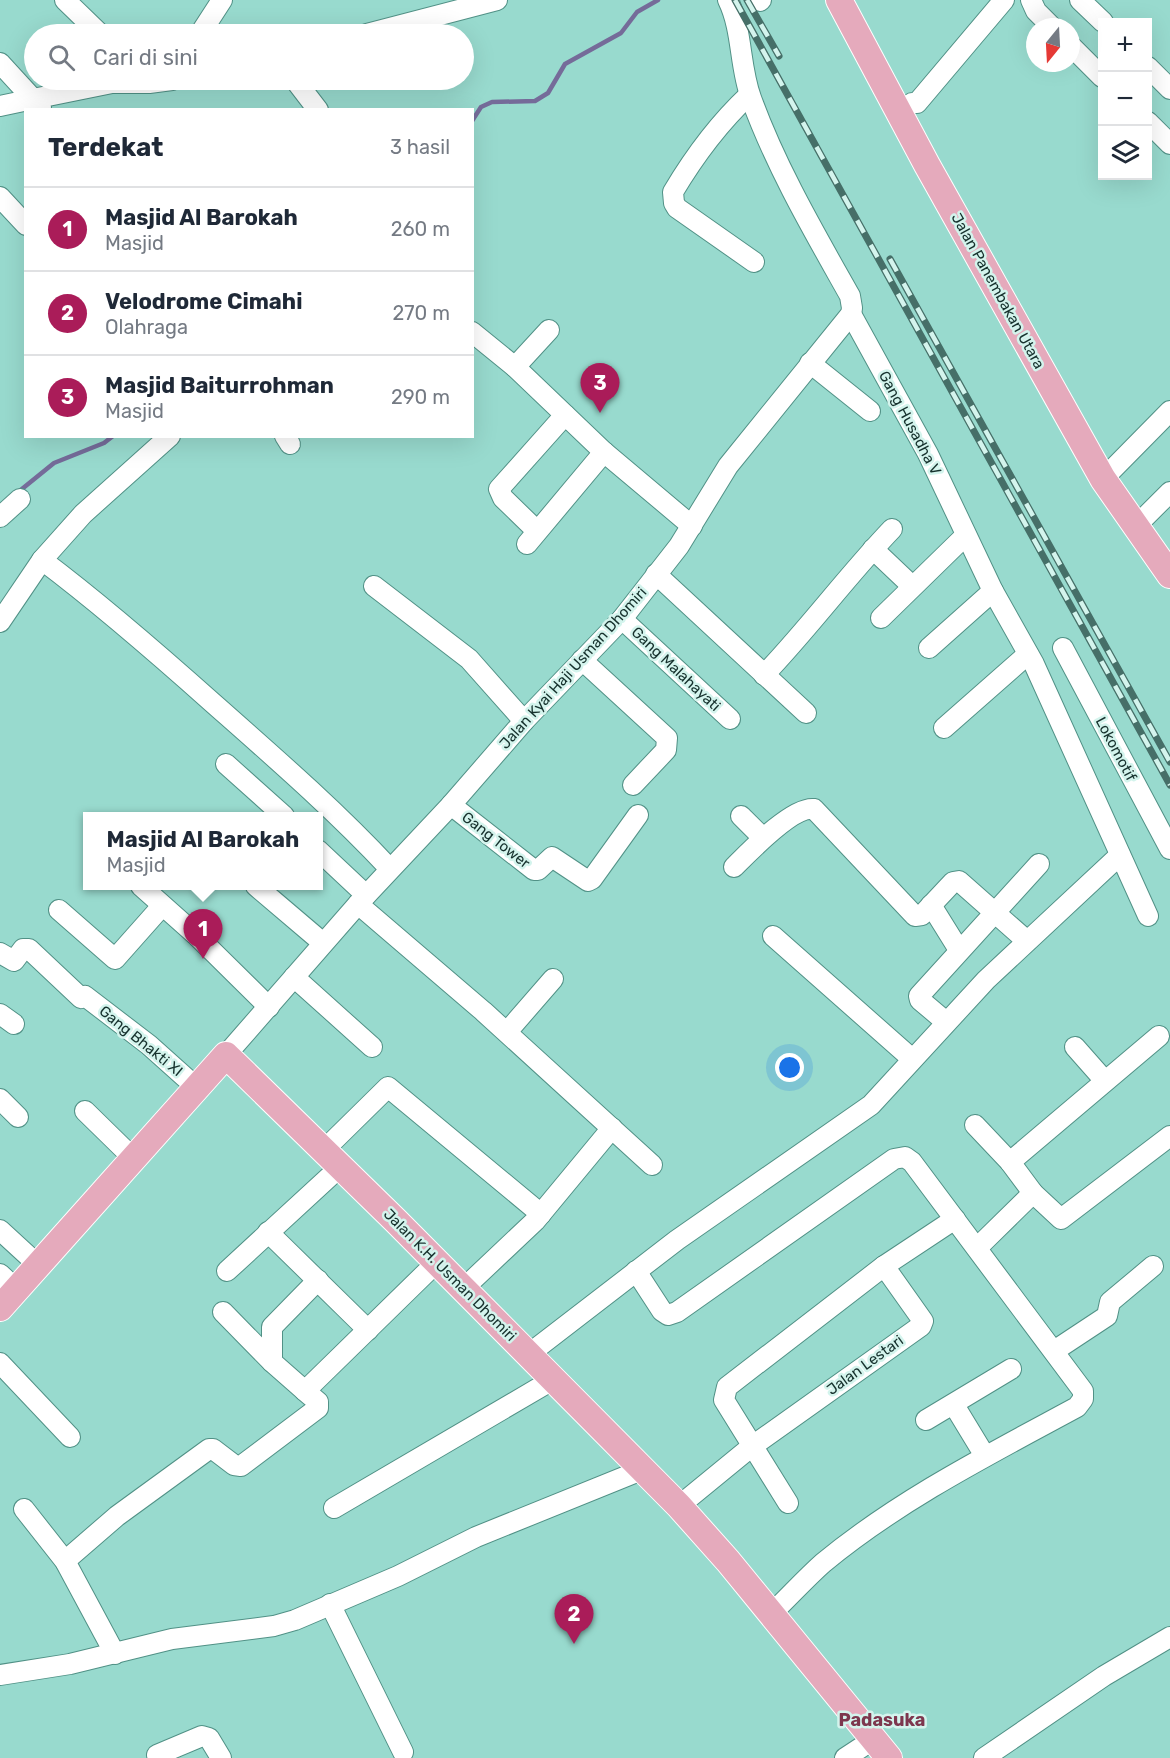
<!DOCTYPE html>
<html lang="id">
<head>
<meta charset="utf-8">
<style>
	:root { --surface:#fff; --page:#f6f6f7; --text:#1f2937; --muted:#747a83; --line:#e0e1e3; --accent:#aa1c59 }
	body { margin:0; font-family:Rubik,sans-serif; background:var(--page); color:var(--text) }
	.controls { position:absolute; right:18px; top:18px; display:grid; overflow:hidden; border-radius:0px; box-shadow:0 6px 24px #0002 }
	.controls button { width:54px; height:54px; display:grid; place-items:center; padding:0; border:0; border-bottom:2px solid var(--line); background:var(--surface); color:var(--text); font:30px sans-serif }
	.compass { position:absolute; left:1026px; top:18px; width:54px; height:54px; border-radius:50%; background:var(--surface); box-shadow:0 6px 24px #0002; rotate:198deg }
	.you { position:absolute; left:790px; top:1068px; width:21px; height:21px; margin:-15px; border:4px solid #fff; border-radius:50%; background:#1a73e8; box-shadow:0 0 0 9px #1a73e833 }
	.badge { display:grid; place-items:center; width:39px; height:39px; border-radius:50%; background:var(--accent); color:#fff; font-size:20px; font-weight:700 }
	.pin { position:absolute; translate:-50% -50px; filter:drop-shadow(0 2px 3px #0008) }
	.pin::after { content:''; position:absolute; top:32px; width:21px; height:18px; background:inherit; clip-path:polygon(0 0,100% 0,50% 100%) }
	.popup { position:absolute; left:83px; top:812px; width:240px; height:78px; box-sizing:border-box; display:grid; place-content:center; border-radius:0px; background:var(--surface); filter:drop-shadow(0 2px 4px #0005); font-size:20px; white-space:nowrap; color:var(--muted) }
	.popup b { font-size:22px; color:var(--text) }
	.popup::after { content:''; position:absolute; left:50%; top:100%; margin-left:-12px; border:12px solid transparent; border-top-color:var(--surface) }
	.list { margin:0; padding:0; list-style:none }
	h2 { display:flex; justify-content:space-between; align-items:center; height:78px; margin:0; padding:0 24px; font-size:26px }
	h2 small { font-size:20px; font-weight:400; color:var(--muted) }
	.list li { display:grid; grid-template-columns:39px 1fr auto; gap:18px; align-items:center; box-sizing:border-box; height:84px; padding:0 24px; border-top:2px solid var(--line) }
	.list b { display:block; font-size:22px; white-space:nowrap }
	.list p { margin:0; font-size:20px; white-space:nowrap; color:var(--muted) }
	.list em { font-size:20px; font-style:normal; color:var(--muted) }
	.icon { flex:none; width:33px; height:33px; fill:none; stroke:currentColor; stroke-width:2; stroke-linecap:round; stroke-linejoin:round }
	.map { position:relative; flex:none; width:1170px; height:1758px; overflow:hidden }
	.search { position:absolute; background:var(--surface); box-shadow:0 6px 24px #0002; left:24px; top:24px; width:450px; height:66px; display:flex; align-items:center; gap:15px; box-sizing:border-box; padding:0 21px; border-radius:33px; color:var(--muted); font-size:22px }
	.panel { position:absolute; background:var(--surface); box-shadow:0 6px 24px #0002; left:24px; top:108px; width:450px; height:330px; border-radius:0px }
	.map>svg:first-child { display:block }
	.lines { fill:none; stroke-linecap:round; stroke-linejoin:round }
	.stream { stroke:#756b99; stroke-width:4.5 }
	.minor-casing { stroke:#519186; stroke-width:22 }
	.major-casing { stroke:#fff; stroke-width:28 }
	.minor { stroke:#fff; stroke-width:20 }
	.major { stroke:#e5aabc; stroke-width:26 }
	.rail-casing { stroke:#466f68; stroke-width:7 }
	.rail { stroke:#d4f4ed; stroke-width:4.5; stroke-dasharray:14; stroke-linecap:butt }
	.labels { text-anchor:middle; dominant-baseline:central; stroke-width:5; stroke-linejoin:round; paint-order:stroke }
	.street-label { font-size:15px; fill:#16312d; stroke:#d4f4ed }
	.quarter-label { font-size:18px; font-weight:bold; fill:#7d374e; stroke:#d4f4ed }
</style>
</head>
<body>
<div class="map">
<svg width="1170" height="1758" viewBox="0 0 1170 1758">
	<rect width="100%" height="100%" fill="#98dace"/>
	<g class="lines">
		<!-- stream -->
		<g class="stream">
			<polyline points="472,121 481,107 492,102 535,101 548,93 565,64 621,33 637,12 658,0"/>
			<polyline points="17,493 54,463 104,443 113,436"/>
		</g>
		<defs>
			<g id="minor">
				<polyline points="65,0 100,34"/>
				<polyline points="1031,0 1036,11 1052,27"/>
				<polyline points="1080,0 1103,22"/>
				<polyline points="760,1 761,0"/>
				<polyline points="200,34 222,0"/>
				<polyline points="367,34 497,0"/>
				<polyline points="1071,46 1102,77"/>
				<polyline points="0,63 33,99 112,83 149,83 172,80"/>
				<polyline points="1148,67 1170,89"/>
				<polyline points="295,80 318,110"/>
				<path d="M 749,95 C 718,124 695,155 673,192 L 674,203 L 677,208 L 754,262"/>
				<polyline points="0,106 33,99 41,107"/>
				<polyline points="900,113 912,103 917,103 1004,0"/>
				<polyline points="1148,122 1170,144"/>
				<polyline points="0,197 26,225"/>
				<polyline points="851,314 928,454 993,591 929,648"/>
				<polyline points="472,332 515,367 604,452 692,526"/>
				<polyline points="810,363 870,411"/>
				<polyline points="515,367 549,330"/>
				<polyline points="285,436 290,444"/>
				<polyline points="1103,479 1170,411"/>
				<polyline points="0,517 20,499"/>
				<polyline points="1136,526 1170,492"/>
				<polyline points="537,531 503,498 499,489 565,415"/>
				<polyline points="527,544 604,452"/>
				<polyline points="873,549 912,586"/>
				<path d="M 42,560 C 102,605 158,654 214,704 C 274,757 335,810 390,869"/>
				<polyline points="656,574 806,713"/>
				<polyline points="374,586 469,659 524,721"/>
				<polyline points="993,591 1034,664 1148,916"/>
				<polyline points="881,618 965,536"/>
				<polyline points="622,619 730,719"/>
				<polyline points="0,622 42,560 83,514 170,436"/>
				<polyline points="1063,648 1170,849"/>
				<polyline points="582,660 667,738 666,750 633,785"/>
				<path d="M 764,675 C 809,628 847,576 892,529"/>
				<polyline points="944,728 1028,654"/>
				<polyline points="226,764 284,816"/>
				<polyline points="451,805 534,870 538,870 552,857 588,881 592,879 638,815"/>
				<polyline points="741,816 763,838"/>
				<polyline points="318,850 366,895"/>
				<path d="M 734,867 C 749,852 793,806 814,809 L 915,916 L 922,915 L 953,882 L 959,881 L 1027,941"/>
				<polyline points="141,886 196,935 269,1007"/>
				<polyline points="256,886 323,943"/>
				<polyline points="358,904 483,1011 652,1165"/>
				<polyline points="931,905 959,950"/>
				<polyline points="59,910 115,959 162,906"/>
				<polyline points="773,936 911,1058"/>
				<polyline points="0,953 14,961 23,949 29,949 81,998 85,996 149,1045 197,1088"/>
				<polyline points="294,977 372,1047"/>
				<polyline points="0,1014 14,1024"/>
				<polyline points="946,1022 920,1000 919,996 1039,864"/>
				<polyline points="507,1032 553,979"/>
				<polyline points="1075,1047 1105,1081"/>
				<path d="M 226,1055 L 358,904 L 451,805 L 524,721 L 622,619 L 679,546 L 728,466 L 851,314 L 852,308 L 850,296 C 814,232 776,167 751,98 C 739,65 743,31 728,0"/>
				<polyline points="0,1099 18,1117"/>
				<polyline points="85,1111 133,1158"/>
				<polyline points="975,1125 1010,1162 1033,1193 1061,1219 1170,1136"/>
				<polyline points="324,1150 388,1087 541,1214"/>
				<polyline points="1010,1162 1159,1036"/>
				<polyline points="0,1230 37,1264"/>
				<polyline points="268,1232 368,1330"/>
				<polyline points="978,1247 1033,1193"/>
				<polyline points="227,1271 340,1167"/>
				<path d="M 636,1271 L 662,1311 L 668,1315 L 677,1312 L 894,1159 L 905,1157 L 912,1162 L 1083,1391 L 1083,1399 L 1077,1407 C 990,1454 899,1500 823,1563 C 805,1579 788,1598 771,1614"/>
				<polyline points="0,1274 16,1289"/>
				<polyline points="463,1289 535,1221 612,1128"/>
				<polyline points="223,1312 272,1362 305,1391 436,1263"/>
				<polyline points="1054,1351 1107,1316 1110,1302 1153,1266"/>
				<polyline points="529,1354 677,1240 871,1105 986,980 1120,855"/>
				<polyline points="272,1362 272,1327 318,1280"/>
				<polyline points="0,1363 70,1437"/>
				<polyline points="954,1405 985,1456"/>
				<polyline points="926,1420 1011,1369"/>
				<polyline points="788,1503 724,1400 727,1387 884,1266 955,1219"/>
				<polyline points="679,1506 751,1447 921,1326 923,1321 884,1266"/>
				<polyline points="334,1508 554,1379"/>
				<polyline points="24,1509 65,1561 115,1654"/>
				<polyline points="65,1561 117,1516 209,1449 213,1449 234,1465 241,1466 318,1408 318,1402 305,1391"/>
				<polyline points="330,1604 403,1752"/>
				<polyline points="0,1675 70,1664 172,1639 274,1626 295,1620 398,1576 476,1537 644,1469"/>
				<polyline points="157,1755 202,1736 209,1738 221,1758"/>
				<polyline points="845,1758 874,1739"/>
				<polyline points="984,1758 1104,1676 1170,1637"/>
			</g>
			<g id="major">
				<polyline points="839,0 927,165 1103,479 1170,575"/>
				<polyline points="0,1308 226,1055 396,1221 679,1506 728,1561 889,1758"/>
			</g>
		</defs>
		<!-- minor casing -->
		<use href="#minor" class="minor-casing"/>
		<!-- major casing -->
		<use href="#major" class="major-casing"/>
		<!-- minor -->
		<use href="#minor" class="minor"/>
		<!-- major -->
		<use href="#major" class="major"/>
		<defs>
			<g id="rail">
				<polyline points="735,0 1170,785"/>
				<polyline points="747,0 779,56"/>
				<polyline points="890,259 1170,762"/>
			</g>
		</defs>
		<!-- rail casing -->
		<use href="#rail" class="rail-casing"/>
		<!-- rail -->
		<use href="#rail" class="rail"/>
	</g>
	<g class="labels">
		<!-- street labels -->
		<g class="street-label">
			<text transform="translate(998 291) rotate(61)">Jalan Panembakan Utara</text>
			<text transform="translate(910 423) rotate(62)">Gang Husadha V</text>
			<text transform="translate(573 668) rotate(-48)">Jalan Kyai Haji Usman Dhomiri</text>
			<text transform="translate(676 669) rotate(43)">Gang Malahayati</text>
			<text transform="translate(1116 749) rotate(62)">Lokomotif</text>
			<text transform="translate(496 840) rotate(38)">Gang Tower</text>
			<text transform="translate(141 1041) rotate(39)">Gang Bhakti XI</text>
			<text transform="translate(450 1275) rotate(45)">Jalan K.H. Usman Dhomiri</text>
			<text transform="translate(865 1365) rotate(-36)">Jalan Lestari</text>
		</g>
		<!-- quarter labels -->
		<g class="quarter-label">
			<text x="882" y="1720">Padasuka</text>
		</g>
	</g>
</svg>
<div class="controls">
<button>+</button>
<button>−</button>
<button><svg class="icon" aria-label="layers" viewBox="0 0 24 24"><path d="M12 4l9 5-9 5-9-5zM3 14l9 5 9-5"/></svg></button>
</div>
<svg class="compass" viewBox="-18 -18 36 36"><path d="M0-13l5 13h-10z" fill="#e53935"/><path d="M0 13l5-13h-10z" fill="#747a83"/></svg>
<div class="you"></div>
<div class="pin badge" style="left:203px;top:959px">1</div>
<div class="popup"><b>Masjid Al Barokah</b>Masjid</div>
<div class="pin badge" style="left:574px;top:1644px">2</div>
<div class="pin badge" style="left:600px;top:413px">3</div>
<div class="search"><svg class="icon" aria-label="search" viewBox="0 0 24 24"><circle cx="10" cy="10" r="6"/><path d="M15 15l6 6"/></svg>Cari di sini</div>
<section class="panel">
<h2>Terdekat<small>3 hasil</small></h2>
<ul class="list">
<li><span class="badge">1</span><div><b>Masjid Al Barokah</b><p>Masjid</p></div><em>260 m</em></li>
<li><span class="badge">2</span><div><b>Velodrome Cimahi</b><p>Olahraga</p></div><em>270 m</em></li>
<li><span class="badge">3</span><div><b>Masjid Baiturrohman</b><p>Masjid</p></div><em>290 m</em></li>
</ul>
</section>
</div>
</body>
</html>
